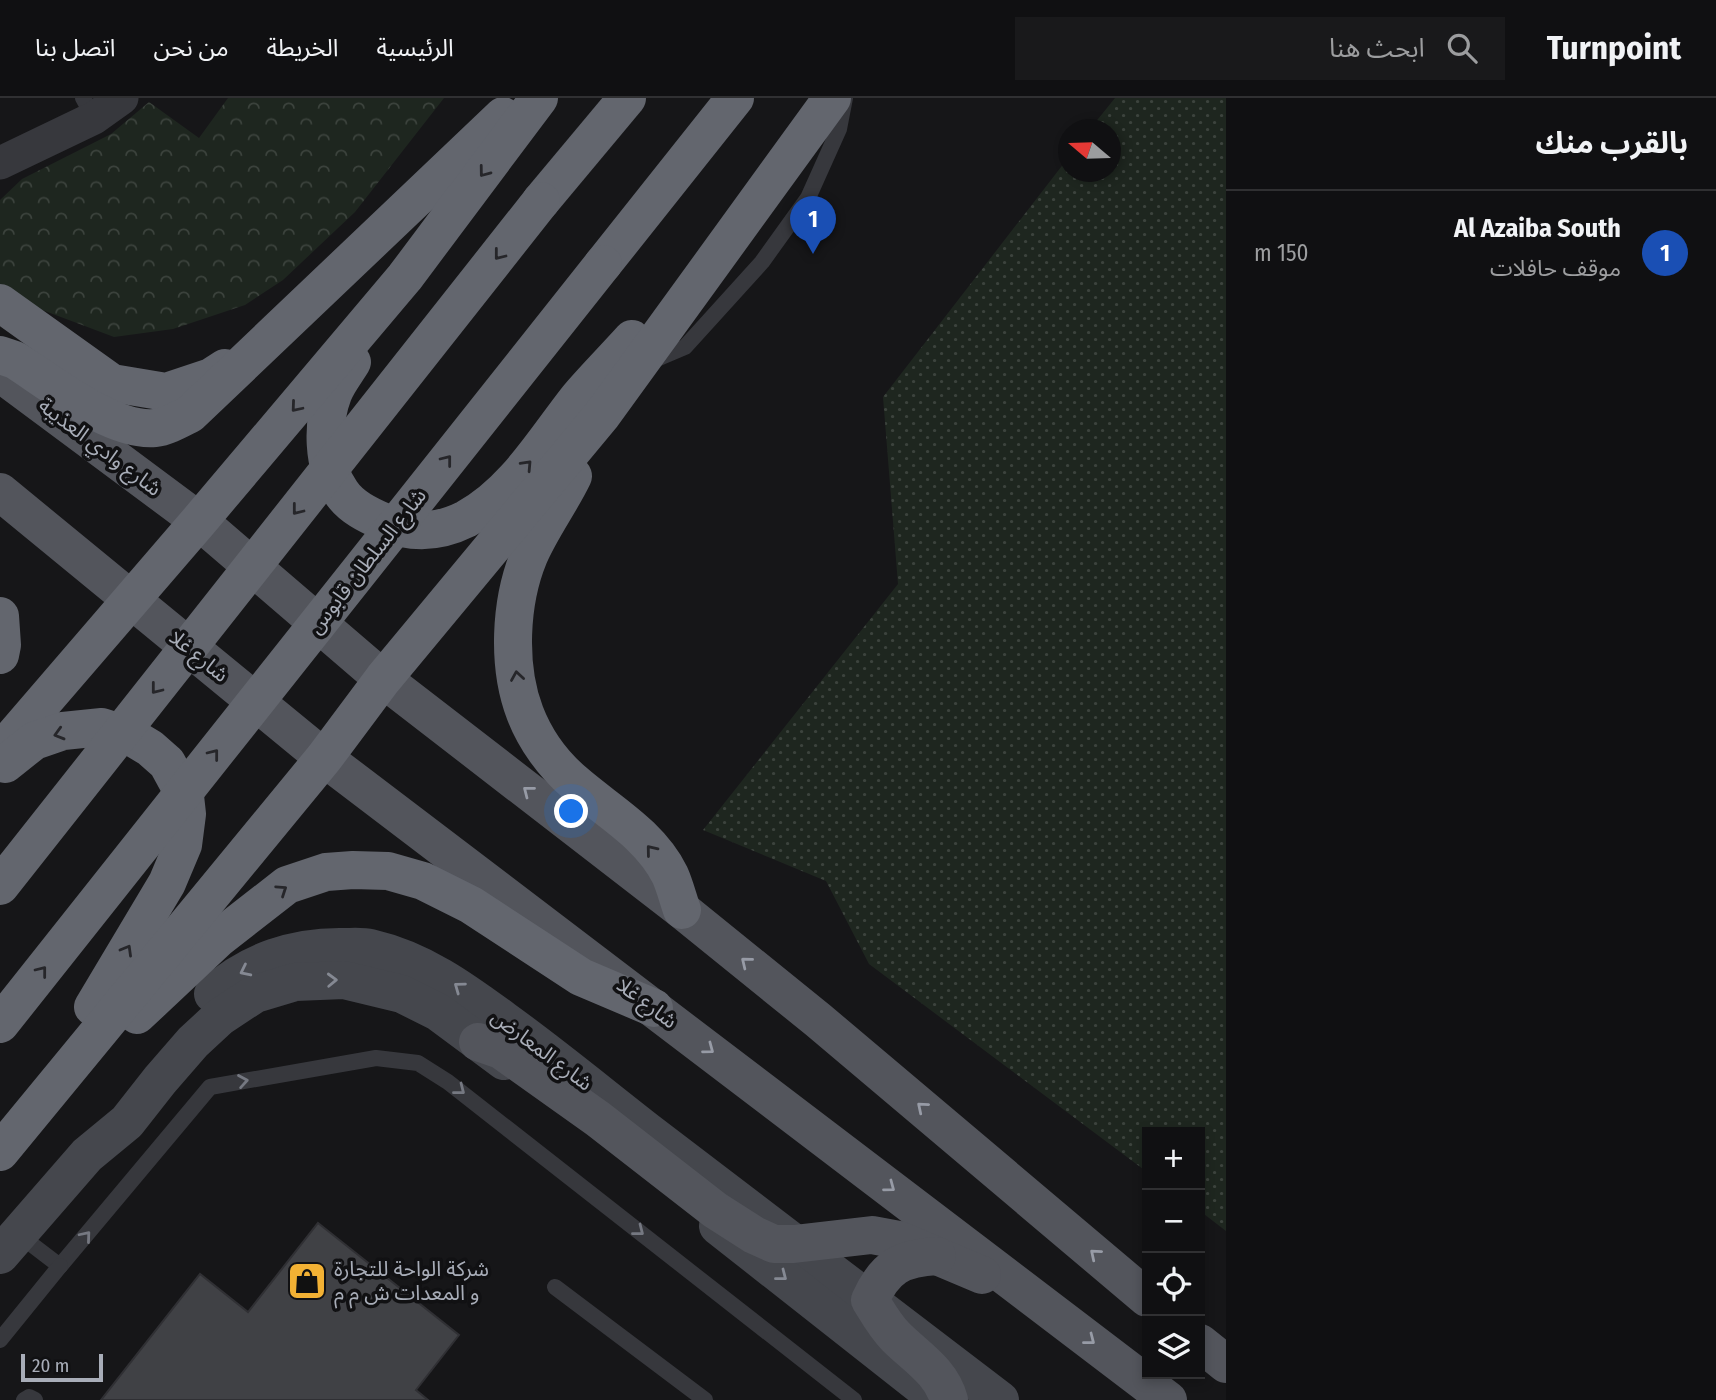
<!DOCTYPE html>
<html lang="ar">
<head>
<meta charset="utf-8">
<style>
	:root { --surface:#101012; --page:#19191b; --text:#f1f3f6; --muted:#9c9d9f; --line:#303032; --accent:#ea580c }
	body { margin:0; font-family:"Fira Sans Condensed","Noto Sans Arabic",sans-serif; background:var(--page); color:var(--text); direction:rtl }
	.controls { position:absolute; right:21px; bottom:21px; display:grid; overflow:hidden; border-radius:0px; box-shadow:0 4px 10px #0003 }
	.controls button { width:63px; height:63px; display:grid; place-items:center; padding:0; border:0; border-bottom:2px solid var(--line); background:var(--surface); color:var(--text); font:35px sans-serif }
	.compass { position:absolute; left:1058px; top:21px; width:63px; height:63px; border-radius:50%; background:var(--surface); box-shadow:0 4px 10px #0003; rotate:289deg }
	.scale { position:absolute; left:21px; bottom:18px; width:82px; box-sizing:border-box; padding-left:7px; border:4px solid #a8adb8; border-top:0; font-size:19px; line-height:24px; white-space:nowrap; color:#a8adb8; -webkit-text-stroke:5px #111113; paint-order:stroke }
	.you { position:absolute; left:572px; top:714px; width:24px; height:24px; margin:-18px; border:5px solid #fff; border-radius:50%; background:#1a73e8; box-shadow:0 0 0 10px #1a73e833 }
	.badge { display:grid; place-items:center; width:46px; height:46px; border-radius:50%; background:var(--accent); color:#fff; font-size:23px; font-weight:700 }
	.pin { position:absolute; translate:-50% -58px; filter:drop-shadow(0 2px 4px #0008) }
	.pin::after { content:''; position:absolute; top:37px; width:24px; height:21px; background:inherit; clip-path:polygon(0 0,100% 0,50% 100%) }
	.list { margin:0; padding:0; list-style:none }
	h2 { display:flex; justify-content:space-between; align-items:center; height:91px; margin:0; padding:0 28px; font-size:30px }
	h2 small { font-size:23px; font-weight:400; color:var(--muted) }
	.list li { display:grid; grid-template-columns:46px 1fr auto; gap:21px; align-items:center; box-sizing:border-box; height:126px; padding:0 28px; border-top:2px solid var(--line) }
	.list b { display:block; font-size:26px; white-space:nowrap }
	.list p { margin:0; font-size:23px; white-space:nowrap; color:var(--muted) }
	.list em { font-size:23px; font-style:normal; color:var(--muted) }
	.icon { flex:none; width:38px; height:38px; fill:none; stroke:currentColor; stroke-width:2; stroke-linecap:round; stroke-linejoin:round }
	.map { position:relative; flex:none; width:1226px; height:1302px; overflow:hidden; direction:ltr }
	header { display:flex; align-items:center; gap:42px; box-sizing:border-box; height:98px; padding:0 35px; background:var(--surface); border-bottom:2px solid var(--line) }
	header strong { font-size:33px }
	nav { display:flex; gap:38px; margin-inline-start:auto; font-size:24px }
	.search { width:490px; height:63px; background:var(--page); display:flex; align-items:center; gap:18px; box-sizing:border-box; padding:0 24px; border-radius:0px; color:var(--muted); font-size:26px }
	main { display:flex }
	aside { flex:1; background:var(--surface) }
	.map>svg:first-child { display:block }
	.grass { fill:url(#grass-dots) }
	.forest { fill:url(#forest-crowns) }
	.building { fill:#404145; stroke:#303034; stroke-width:2 }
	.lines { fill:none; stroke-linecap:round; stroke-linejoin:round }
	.lane { stroke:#37383d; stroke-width:16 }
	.street { stroke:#37383d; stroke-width:33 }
	.secondary { stroke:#45474d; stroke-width:38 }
	.primary { stroke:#53555c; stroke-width:38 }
	.highway { stroke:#63666e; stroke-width:38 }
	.highway-bridge { stroke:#63666e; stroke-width:38 }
	.oneway { stroke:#26262a }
	.oneway2 { stroke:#979ba6 }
	.oneway3 { stroke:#858993 }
	.oneway4 { stroke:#757881 }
	.labels { text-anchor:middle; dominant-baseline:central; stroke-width:7; stroke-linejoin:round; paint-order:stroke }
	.street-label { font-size:21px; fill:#a8adb8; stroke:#111113 }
	.poi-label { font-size:21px; fill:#a8adb8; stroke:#111113; text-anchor:start }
</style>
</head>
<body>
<header>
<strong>Turnpoint</strong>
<div class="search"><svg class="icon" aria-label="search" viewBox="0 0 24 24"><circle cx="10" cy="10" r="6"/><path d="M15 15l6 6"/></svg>ابحث هنا</div>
<nav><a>الرئيسية</a><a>الخريطة</a><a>من نحن</a><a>اتصل بنا</a></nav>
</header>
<main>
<aside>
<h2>بالقرب منك<small></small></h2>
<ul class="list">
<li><span class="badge" style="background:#1a4fb4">1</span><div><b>Al Azaiba South</b><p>موقف حافلات</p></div><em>150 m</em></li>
</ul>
</aside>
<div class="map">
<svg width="1226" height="1302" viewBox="0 0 1226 1302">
	<defs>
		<pattern id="grass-dots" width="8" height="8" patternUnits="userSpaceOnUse" patternTransform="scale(1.75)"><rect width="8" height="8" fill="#1e261f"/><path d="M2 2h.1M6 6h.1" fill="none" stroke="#3c433d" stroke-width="1.8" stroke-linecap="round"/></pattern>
		<pattern id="forest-crowns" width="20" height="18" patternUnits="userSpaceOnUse" patternTransform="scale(1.75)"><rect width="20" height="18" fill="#1e261f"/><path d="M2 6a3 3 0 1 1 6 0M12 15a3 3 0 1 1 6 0" fill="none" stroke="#3c433d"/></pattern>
	</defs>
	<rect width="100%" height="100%" fill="#161618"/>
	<!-- grass -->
	<polygon class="grass" points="1115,0 1226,0 1226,1133 1200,1113 1200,1034 1147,1034 1147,1074 869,866 826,783 703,732 898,486 883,299 1068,60 1068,74 1110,74 1110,32 1090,31"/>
	<!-- forest -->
	<polygon class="forest" points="228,0 444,0 355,114 283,182 245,207 173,231 114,239 21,204 0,188 0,102 22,81 111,36 149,4 199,40"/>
	<!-- building -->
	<polygon class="building" points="318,1125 459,1237 416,1292 428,1302 101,1302 200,1176 248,1214"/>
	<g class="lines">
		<!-- lane -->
		<g class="lane">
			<polyline points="83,0 94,20"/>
			<polyline points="652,263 685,249 762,164 808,100 839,31 845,0"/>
			<polyline points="18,1136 60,1168 210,989 376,960 418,965 448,984 854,1302"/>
			<polyline points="555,1189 705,1302"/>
			<polyline points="0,1242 60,1168"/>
			<polyline points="24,1302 29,1299 35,1302"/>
		</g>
		<!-- street -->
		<polyline class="street" points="0,65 94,20 122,0"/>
		<!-- secondary -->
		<g class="secondary">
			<path d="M 213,896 C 249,863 295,848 344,849 C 352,849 362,848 370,850 C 422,862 462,891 504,922 C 554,958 602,998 651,1036 C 767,1125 884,1213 1000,1302"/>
			<polyline points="718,1128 939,1302"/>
			<polyline points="0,1157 87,1057 127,1024 160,982 193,944 220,919 255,896 295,884 344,882 402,896 438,914 504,963"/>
		</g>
		<!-- primary -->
		<g class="primary">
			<polyline points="0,275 199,423 383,581 682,812 818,922 1147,1200"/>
			<polyline points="0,394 324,660 1168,1302"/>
			<polyline points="478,944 501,952 598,1021 715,1112 754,1137 774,1146 794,1146 872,1137 899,1142 982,1177"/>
			<path d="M 937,1158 C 901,1160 885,1169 870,1202 C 878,1215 885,1228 896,1239 C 916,1259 941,1273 949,1302"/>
			<polyline points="1200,1245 1226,1266"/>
		</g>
		<!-- highway -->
		<g class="highway">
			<polyline points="541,103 627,0"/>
			<polyline points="603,166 735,0"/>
			<polyline points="0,205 112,285 166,294 211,279 225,270"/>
			<path d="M 0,257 L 15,262 C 51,285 112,334 155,330 C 166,329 180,321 190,316 L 503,18"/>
			<path d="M 352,264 C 346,274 337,285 333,296 C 322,325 322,368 341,394 C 351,409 368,417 384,424 C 412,436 438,435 466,421 C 515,394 544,343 578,300 C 595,280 614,261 632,241"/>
			<path d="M 573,378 C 560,405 541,430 529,458 C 510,504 507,568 525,615 C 535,641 553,666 574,684 C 607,713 650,736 670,777 C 675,788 678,801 682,812"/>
			<polyline points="0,518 2,547 0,557"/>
			<polyline points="0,654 199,423 405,179 539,0"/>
			<polyline points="5,666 34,643 63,633 102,629 130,638 150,650 167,665 185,698 187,716 183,747 167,785 93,909"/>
			<polyline points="137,917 219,840 287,787 326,774 353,772 388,773 423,783 471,807 581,879 654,910"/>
			<polyline points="0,1054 324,660 383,581 602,317 832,0"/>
		</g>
		<!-- highway-bridge -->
		<g class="highway-bridge">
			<polyline points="0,788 541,103"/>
			<polyline points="0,926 603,166"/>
		</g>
	</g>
	<!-- one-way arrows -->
	<defs><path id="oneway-chevron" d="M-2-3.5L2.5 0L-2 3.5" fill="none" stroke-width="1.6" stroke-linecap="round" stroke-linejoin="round" transform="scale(1.75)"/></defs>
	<g class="oneway">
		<use href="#oneway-chevron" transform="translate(484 74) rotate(127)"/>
		<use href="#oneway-chevron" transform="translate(499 157) rotate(128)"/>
		<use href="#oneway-chevron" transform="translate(296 309) rotate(130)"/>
		<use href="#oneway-chevron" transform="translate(447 362) rotate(-52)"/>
		<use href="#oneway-chevron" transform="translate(527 367) rotate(-47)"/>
		<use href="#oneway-chevron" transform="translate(297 412) rotate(128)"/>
		<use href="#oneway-chevron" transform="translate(517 578) rotate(-99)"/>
		<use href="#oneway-chevron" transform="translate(156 591) rotate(128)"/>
		<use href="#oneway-chevron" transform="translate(59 636) rotate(164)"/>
		<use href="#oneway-chevron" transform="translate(214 656) rotate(-52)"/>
		<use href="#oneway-chevron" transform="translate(651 752) rotate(-129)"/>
		<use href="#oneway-chevron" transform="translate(282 792) rotate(-34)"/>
		<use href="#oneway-chevron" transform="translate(127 852) rotate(-60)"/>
		<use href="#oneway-chevron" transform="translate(42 873) rotate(-52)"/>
	</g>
	<g class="oneway2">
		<use href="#oneway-chevron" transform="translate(528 693) rotate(-142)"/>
		<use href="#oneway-chevron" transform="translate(746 864) rotate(-141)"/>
		<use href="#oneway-chevron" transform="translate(709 951) rotate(37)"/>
		<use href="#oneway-chevron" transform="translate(922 1009) rotate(-140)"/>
		<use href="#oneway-chevron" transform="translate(890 1089) rotate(37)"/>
		<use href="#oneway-chevron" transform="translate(1095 1156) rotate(-140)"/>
		<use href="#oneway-chevron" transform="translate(1090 1242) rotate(38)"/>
	</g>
	<g class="oneway3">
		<use href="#oneway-chevron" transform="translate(245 873) rotate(154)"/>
		<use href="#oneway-chevron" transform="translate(332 882) rotate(-2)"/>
		<use href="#oneway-chevron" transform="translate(459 889) rotate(-144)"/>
		<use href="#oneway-chevron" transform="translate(782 1178) rotate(38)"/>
	</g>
	<g class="oneway4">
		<use href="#oneway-chevron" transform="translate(243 983) rotate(-10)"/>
		<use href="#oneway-chevron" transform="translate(460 992) rotate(38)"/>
		<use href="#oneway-chevron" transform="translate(639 1133) rotate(38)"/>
		<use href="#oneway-chevron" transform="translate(86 1138) rotate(-50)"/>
	</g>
	<!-- icons -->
	<defs>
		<symbol id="shop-square" viewBox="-11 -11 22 22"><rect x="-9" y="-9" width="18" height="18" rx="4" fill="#f2b134" stroke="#111113"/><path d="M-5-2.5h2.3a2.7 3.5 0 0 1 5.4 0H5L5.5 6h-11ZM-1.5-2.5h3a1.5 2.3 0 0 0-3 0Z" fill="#111"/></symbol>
	</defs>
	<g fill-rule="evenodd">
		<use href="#shop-square" x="285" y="1161" width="44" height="44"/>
	</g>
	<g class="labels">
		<!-- street labels -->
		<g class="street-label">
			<text transform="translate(100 349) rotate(37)">شارع وادي العذيبة</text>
			<text transform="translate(367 463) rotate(-52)">شارع السلطان قابوس</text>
			<text transform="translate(199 558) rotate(39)">شارع غلا</text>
			<text transform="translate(647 905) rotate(37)">شارع غلا</text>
			<text transform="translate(542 952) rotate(37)">شارع المعارض</text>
		</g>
		<!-- poi labels -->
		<g class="poi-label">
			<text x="334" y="1171">شركة الواحة للتجارة<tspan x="334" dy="24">و المعدات ش م م</tspan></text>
		</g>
	</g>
</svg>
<div class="controls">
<button>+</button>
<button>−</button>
<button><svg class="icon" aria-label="locate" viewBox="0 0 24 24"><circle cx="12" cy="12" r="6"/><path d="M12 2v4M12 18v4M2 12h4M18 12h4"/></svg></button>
<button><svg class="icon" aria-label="layers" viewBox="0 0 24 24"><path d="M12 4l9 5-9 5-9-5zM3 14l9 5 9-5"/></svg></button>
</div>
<svg class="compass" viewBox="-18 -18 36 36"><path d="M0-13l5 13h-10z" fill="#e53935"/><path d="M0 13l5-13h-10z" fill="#9c9d9f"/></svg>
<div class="scale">20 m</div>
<div class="you"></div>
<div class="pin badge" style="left:813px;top:156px;background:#1a4fb4">1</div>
</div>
</main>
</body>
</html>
